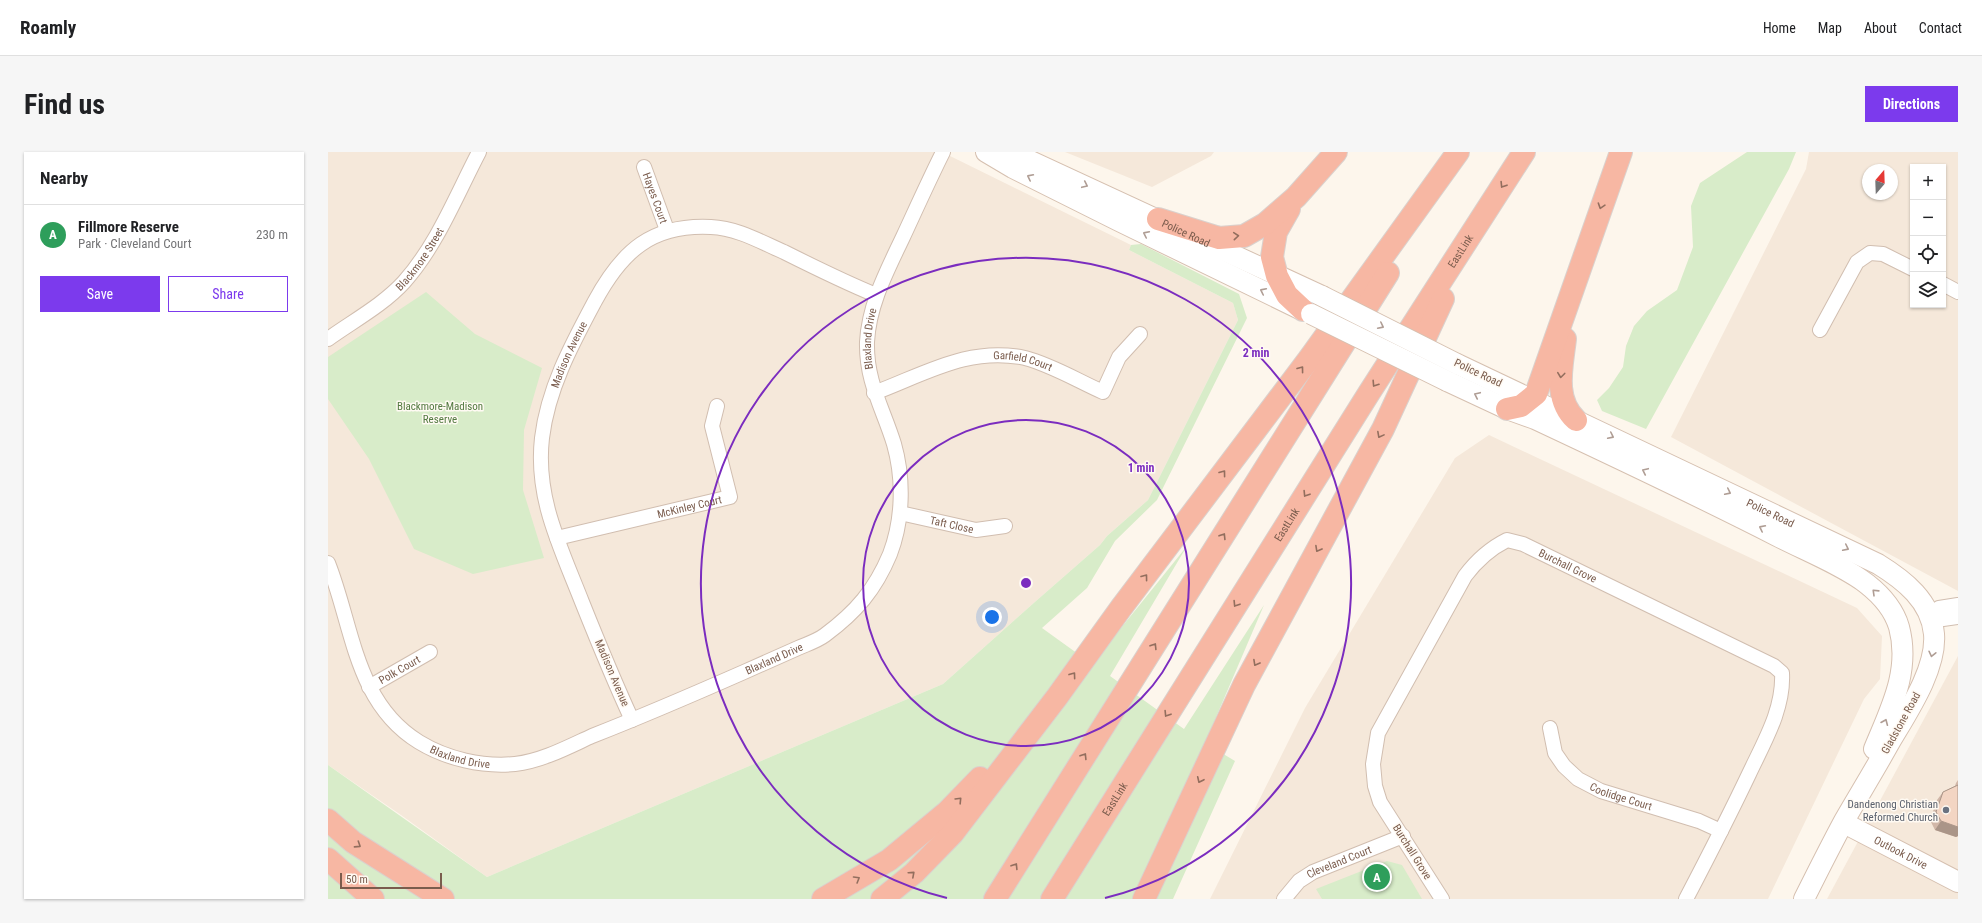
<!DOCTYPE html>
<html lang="en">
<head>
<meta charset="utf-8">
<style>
	:root { --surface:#fff; --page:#f6f6f6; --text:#202124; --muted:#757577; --line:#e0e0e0; --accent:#7c3aed }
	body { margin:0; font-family:"Roboto Condensed",sans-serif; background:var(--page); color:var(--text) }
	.controls { position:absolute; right:12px; top:12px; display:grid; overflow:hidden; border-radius:0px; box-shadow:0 1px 3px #0004 }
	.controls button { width:36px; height:36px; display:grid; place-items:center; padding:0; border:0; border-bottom:1px solid var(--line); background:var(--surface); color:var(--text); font:20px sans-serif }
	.compass { position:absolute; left:1534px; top:12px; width:36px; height:36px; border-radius:50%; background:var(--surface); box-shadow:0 1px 3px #0004; rotate:19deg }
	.scale { position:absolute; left:12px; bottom:10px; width:102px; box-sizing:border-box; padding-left:4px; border:2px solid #7a5c4d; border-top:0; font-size:11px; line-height:14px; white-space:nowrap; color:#7a5c4d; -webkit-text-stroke:3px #fffaf3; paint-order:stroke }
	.you { position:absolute; left:664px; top:465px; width:14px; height:14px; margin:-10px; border:3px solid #fff; border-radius:50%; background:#1a73e8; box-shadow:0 0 0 6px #1a73e833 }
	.badge { display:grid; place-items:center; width:26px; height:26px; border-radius:50%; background:var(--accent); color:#fff; font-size:13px; font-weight:700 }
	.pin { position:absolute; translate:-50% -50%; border:2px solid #fff; box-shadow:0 1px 4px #0006 }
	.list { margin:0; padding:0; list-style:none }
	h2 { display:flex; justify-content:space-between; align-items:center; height:52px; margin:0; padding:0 16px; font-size:17px }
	h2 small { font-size:13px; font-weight:400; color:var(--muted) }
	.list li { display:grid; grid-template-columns:26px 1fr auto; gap:12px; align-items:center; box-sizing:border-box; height:60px; padding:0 16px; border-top:1px solid var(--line) }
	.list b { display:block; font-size:15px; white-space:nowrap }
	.list p { margin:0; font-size:13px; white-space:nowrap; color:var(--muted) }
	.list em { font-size:13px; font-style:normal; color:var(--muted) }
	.actions { display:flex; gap:8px; padding:12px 16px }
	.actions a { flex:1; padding:9px 0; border:1px solid var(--accent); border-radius:0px; text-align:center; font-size:14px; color:var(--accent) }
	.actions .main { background:var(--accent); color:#fff }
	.icon { flex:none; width:22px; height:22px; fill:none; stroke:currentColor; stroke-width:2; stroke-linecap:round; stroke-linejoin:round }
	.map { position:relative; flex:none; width:1630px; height:747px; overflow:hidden; border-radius:0px }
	header { display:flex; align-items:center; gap:24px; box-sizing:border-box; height:56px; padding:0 20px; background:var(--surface); border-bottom:1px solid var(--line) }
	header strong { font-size:19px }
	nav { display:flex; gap:22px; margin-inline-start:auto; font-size:14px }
	.intro { display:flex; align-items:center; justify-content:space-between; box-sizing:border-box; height:96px; padding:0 24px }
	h1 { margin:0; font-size:28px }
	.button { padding:10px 18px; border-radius:0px; background:var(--accent); color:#fff; font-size:14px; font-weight:700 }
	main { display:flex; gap:24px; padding:0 24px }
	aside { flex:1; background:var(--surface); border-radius:0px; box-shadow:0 1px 3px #0004 }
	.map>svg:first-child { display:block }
	.residential { fill:#f5e8da; fill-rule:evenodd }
	.green { fill:#d8ecc9 }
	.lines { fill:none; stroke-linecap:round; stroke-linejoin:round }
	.street-casing { stroke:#d1beb0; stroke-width:16 }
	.secondary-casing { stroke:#d6c0b0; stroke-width:22 }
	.highway-casing { stroke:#dad1cd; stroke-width:24 }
	.street { stroke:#fff; stroke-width:14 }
	.secondary { stroke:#fff; stroke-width:20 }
	.highway { stroke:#f7b7a3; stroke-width:22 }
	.secondary-bridge-casing { stroke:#d6c0b0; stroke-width:22; stroke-linecap:butt }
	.secondary-bridge { stroke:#fff; stroke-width:20 }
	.wall { fill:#d1b7a8 }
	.shaded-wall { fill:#aa9588 }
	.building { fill:#f3d5c3; stroke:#aa9588 }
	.oneway { stroke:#af9d94 }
	.oneway2 { stroke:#936e5e }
	.ring { fill:none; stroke:#7b2cbf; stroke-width:2 }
	.worship-dot { fill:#6b7280; stroke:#fffaf3; stroke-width:1.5 }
	.labels { text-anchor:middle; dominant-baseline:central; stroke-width:3; stroke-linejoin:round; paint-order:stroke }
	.street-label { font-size:11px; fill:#7a5c4d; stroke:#fffaf3 }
	.park-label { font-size:11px; fill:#537a41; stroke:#fffaf3 }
	.worship-label { font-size:11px; fill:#5b616d; stroke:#fffaf3; text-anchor:end }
	.centre { fill:#7b2cbf; stroke:#fffaf3; stroke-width:2 }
	.ring-label { font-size:12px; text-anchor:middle; font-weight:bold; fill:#7b2cbf; stroke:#fffaf3; stroke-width:3; stroke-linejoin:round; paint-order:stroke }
</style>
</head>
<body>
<header>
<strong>Roamly</strong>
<nav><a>Home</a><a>Map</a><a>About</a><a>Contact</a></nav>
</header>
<div class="intro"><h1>Find us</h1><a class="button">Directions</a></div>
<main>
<aside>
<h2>Nearby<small></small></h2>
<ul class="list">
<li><span class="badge" style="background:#2e9e5b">A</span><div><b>Fillmore Reserve</b><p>Park · Cleveland Court</p></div><em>230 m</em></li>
</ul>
<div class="actions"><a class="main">Save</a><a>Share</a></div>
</aside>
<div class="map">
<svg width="1630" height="747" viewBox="0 0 1630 747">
	<rect width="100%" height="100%" fill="#fdf6ec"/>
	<!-- residential -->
	<g class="residential">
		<polygon points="0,0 614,0 803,93 801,98 905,151 910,168 820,348 779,384 772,393 708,449 615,532 159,725 73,663 0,613"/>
		<polygon points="737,0 886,0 883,4 824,35"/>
		<path d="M 1481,0 L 1630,0 L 1630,439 L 1343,285 L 1478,17 ZM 1585,15 L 1615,15 L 1615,153 L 1585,153 ZM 1540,18 L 1564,18 L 1564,42 L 1540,42 Z"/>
		<polygon points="1161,283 1529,456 1554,484 1552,527 1536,547 1440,747 882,747 977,556 1127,306"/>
		<polygon points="1630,504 1630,747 1499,747"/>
	</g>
	<!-- green -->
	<g class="green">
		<polygon points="1419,0 1468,0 1461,17 1318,277 1274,259 1269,248 1281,236 1295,215 1298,194 1306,174 1319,159 1349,138 1365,95 1363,54 1372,31"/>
		<polygon points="813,92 911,142 919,166 829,348 787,389 759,436 714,476 764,512 859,394 782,524 856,577 936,453 877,591 907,609 845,747 0,747 0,613 159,725 615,532 708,449 772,393 779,384 820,348 910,168 905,151 801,98 803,93"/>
		<polygon points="98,140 147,182 214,216 196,278 195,338 216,406 145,422 86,397 41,307 0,247 0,205"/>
		<polygon points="1059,709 1074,713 1094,747 994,747 988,737"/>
	</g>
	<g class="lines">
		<defs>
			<g id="street">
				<path id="s1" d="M 316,15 L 339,78"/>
				<polyline points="1615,132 1630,140"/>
				<polyline points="1492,178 1529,110 1542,101 1555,102 1585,117"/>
				<path id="s2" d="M 0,187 C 25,169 55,153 76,130 C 109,93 128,44 151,0"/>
				<path id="s3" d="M 546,241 C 597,222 641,194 697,206 C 724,213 750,229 775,240 L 791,205 L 812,182"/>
				<path id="s4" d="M 572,361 L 648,378 L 677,374"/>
				<path id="s5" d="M 229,386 L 402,345 L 384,274 L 389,254"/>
				<path id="s6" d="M 0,411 C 25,474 27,551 91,590 C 119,607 154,615 187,612 C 214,609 240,595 264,584 C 315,564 366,542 416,520 C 434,512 452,504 470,496 C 479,492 489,489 497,483 C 528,460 547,438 562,402 C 575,368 576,327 566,292 C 555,256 538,230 539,190 C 541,152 559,119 575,85 C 588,57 601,28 615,0"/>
				<polyline points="1601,464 1611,456 1630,453"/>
				<polyline points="1601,464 1615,467 1630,465"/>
				<path id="s7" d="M 41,535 L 102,500"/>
				<path id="s8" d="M 304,568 C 286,529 270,490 254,450 C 233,396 207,346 214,286 C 220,236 244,192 267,149 C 294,99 324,72 383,75 C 409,76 433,90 456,100 C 486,115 516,130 548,143"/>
				<path id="s9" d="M 1222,576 L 1227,601 L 1236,614 L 1250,627 L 1273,639 L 1371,669 L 1393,679"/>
				<path id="s10" d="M 956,747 L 971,729 L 985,720 L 1075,684"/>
				<path id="s11" d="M 1114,747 L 1052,650 L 1047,634 L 1045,612 L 1050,581 L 1137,424 C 1149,408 1161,397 1179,388 L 1195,392 L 1446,514 L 1454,521 C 1456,557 1436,590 1421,622 C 1401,664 1380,705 1358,747"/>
			</g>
			<g id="secondary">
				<polyline points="658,0 685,16 791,69 972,157"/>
				<path id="s12" d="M 683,0 L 994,144"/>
				<path id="s13" d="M 1129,212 L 1550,412 C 1576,428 1603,449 1606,482 C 1609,517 1579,561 1562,590 C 1547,617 1531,643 1516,669 C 1502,695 1489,721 1476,747"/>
				<path d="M 1119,229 L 1179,257 L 1207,267 C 1288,305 1369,343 1449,384 C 1476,398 1516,414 1539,432 C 1553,443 1566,458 1571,475 C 1583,519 1562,558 1546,597"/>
				<path id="s14" d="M 1516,671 L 1630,730"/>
			</g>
			<g id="highway">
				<polyline points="961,57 948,80 944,105 949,124 959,143 975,158"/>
				<polyline points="830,67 891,86 916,84 937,72 968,45 1008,0"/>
				<path d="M 1237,187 C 1234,214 1225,247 1248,268"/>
				<polyline points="1179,257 1193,254 1208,242 1293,0"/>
				<polyline points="0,668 25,690 115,747"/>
				<polyline points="0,707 45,747"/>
				<polyline points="495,747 561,708 619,660 652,626"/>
				<polyline points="554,747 586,721 625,681 729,545 793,456 981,207 1130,0"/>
				<polyline points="667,747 1060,121"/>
				<path id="s15" d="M 724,747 L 1041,241 L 1196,0"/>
				<polyline points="816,747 916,533 1055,277 1115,147"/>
			</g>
		</defs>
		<!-- street casing -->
		<use href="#street" class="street-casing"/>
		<!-- secondary casing -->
		<use href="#secondary" class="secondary-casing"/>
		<!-- highway casing -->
		<use href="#highway" class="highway-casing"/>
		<!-- street -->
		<use href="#street" class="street"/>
		<!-- secondary -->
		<use href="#secondary" class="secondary"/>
		<!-- highway -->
		<use href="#highway" class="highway"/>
		<defs>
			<g id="secondary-bridge">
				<polyline points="994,144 1129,212"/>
				<polyline points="983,162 1119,229"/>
			</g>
		</defs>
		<!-- secondary-bridge casing -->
		<use href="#secondary-bridge" class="secondary-bridge-casing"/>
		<!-- secondary-bridge -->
		<use href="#secondary-bridge" class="secondary-bridge"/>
	</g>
	<!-- wall -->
	<polygon class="wall" points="1630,628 1630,684 1628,685 1607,678 1602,668 1609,648 1615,640 1627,634 1628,631"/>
	<!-- shaded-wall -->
	<polygon class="shaded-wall" points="1613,669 1630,675 1630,684 1628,685 1607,678"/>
	<!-- building -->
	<polygon class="building" points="1630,633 1630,675 1613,669 1608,660 1615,640"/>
	<!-- one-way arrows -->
	<defs><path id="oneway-chevron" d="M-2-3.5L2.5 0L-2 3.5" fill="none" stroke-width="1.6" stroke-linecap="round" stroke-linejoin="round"/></defs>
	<g class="oneway">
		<use href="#oneway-chevron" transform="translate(702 25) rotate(-153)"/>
		<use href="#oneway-chevron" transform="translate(757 33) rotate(25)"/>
		<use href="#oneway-chevron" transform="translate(818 82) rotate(-154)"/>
		<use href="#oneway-chevron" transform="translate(935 139) rotate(-154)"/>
		<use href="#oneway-chevron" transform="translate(1053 174) rotate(27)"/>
		<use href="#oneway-chevron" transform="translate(1149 243) rotate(-155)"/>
		<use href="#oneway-chevron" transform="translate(1283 284) rotate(26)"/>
		<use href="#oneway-chevron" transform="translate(1317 319) rotate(-155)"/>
		<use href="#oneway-chevron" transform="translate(1400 340) rotate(26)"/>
		<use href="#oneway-chevron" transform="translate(1434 376) rotate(-153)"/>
		<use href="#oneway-chevron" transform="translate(1518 396) rotate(26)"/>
		<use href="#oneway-chevron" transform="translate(1547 440) rotate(-136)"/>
		<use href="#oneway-chevron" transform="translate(1604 502) rotate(103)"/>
		<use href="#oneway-chevron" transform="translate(1557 570) rotate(-67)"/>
	</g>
	<g class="oneway2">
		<use href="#oneway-chevron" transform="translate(1175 33) rotate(122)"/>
		<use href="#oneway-chevron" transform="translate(1273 54) rotate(108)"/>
		<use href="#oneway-chevron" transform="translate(908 84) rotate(-5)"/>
		<use href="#oneway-chevron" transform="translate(973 217) rotate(-53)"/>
		<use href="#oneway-chevron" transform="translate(1233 223) rotate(97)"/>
		<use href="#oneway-chevron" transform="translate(1047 232) rotate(123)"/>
		<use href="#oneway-chevron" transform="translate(1052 283) rotate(118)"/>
		<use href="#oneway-chevron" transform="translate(895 321) rotate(-53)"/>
		<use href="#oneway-chevron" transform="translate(978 342) rotate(122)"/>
		<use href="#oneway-chevron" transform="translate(895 384) rotate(-58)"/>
		<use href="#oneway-chevron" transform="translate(990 397) rotate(119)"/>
		<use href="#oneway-chevron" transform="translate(817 425) rotate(-53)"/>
		<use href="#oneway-chevron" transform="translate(908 452) rotate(122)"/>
		<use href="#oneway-chevron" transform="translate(826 494) rotate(-58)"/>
		<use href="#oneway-chevron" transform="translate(928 511) rotate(119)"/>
		<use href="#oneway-chevron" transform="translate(745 523) rotate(-54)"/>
		<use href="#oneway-chevron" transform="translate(839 562) rotate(122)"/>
		<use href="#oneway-chevron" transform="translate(756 604) rotate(-58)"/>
		<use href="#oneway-chevron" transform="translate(872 628) rotate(115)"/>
		<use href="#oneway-chevron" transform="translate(631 648) rotate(-46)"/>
		<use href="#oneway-chevron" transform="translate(30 693) rotate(33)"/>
		<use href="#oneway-chevron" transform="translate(687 714) rotate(-58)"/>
		<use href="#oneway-chevron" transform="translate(584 722) rotate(-42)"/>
		<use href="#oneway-chevron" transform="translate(529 727) rotate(-31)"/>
	</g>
	<!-- distance rings -->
	<g class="ring">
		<circle cx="698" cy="431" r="163"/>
		<path d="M619 746A325 325 0 1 1 777 746"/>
	</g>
	<!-- markers -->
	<circle class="worship-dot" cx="1618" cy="658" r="4"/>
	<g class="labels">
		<!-- street labels -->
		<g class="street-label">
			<text stroke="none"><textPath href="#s1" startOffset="33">Hayes Court</textPath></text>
			<text stroke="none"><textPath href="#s12" startOffset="193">Police Road</textPath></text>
			<text stroke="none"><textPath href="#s15" startOffset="766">EastLink</textPath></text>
			<text stroke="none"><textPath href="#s2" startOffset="123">Blackmore Street</textPath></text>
			<text stroke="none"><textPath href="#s6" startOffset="969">Blaxland Drive</textPath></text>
			<text stroke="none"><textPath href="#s8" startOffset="387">Madison Avenue</textPath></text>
			<text stroke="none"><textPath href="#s3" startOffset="156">Garfield Court</textPath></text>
			<text transform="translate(1150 221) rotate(25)">Police Road</text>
			<text stroke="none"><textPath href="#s5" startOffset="136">McKinley Court</textPath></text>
			<text stroke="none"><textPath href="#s13" startOffset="347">Police Road</textPath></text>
			<text stroke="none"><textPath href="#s4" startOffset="53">Taft Close</textPath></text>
			<text stroke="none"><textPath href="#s15" startOffset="442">EastLink</textPath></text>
			<text stroke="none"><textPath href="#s11" startOffset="487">Burchall Grove</textPath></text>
			<text stroke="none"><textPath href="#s6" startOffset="586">Blaxland Drive</textPath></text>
			<text stroke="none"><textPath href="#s7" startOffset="35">Polk Court</textPath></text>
			<text transform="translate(284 521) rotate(67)">Madison Avenue</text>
			<text transform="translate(1573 571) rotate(-61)">Gladstone Road</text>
			<text stroke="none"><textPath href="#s6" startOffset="250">Blaxland Drive</textPath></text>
			<text stroke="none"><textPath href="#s9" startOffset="107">Coolidge Court</textPath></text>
			<text stroke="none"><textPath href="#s15" startOffset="118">EastLink</textPath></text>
			<text transform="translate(1084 700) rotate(58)">Burchall Grove</text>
			<text stroke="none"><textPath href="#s14" startOffset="64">Outlook Drive</textPath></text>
			<text stroke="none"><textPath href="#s10" startOffset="68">Cleveland Court</textPath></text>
		</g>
		<!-- park labels -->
		<g class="park-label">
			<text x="112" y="254">Blackmore-Madison<tspan x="112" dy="13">Reserve</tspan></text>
		</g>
		<!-- worship labels -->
		<g class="worship-label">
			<text x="1610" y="652">Dandenong Christian<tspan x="1610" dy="13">Reformed Church</tspan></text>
		</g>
	</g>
	<circle cx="698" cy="431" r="6" class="centre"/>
	<g class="ring-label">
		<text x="928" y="205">2 min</text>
		<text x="813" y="320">1 min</text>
	</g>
</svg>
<div class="controls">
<button>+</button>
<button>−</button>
<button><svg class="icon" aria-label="locate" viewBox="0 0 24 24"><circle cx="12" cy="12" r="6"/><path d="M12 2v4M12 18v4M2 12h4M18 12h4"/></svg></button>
<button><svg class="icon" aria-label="layers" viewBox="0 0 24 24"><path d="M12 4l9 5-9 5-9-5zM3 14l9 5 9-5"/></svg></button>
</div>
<svg class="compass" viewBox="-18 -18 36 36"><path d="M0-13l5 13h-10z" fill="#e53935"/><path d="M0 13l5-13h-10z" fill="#757577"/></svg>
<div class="scale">50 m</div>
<div class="you"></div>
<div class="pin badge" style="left:1049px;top:725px;background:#2e9e5b">A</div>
</div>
</main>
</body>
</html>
